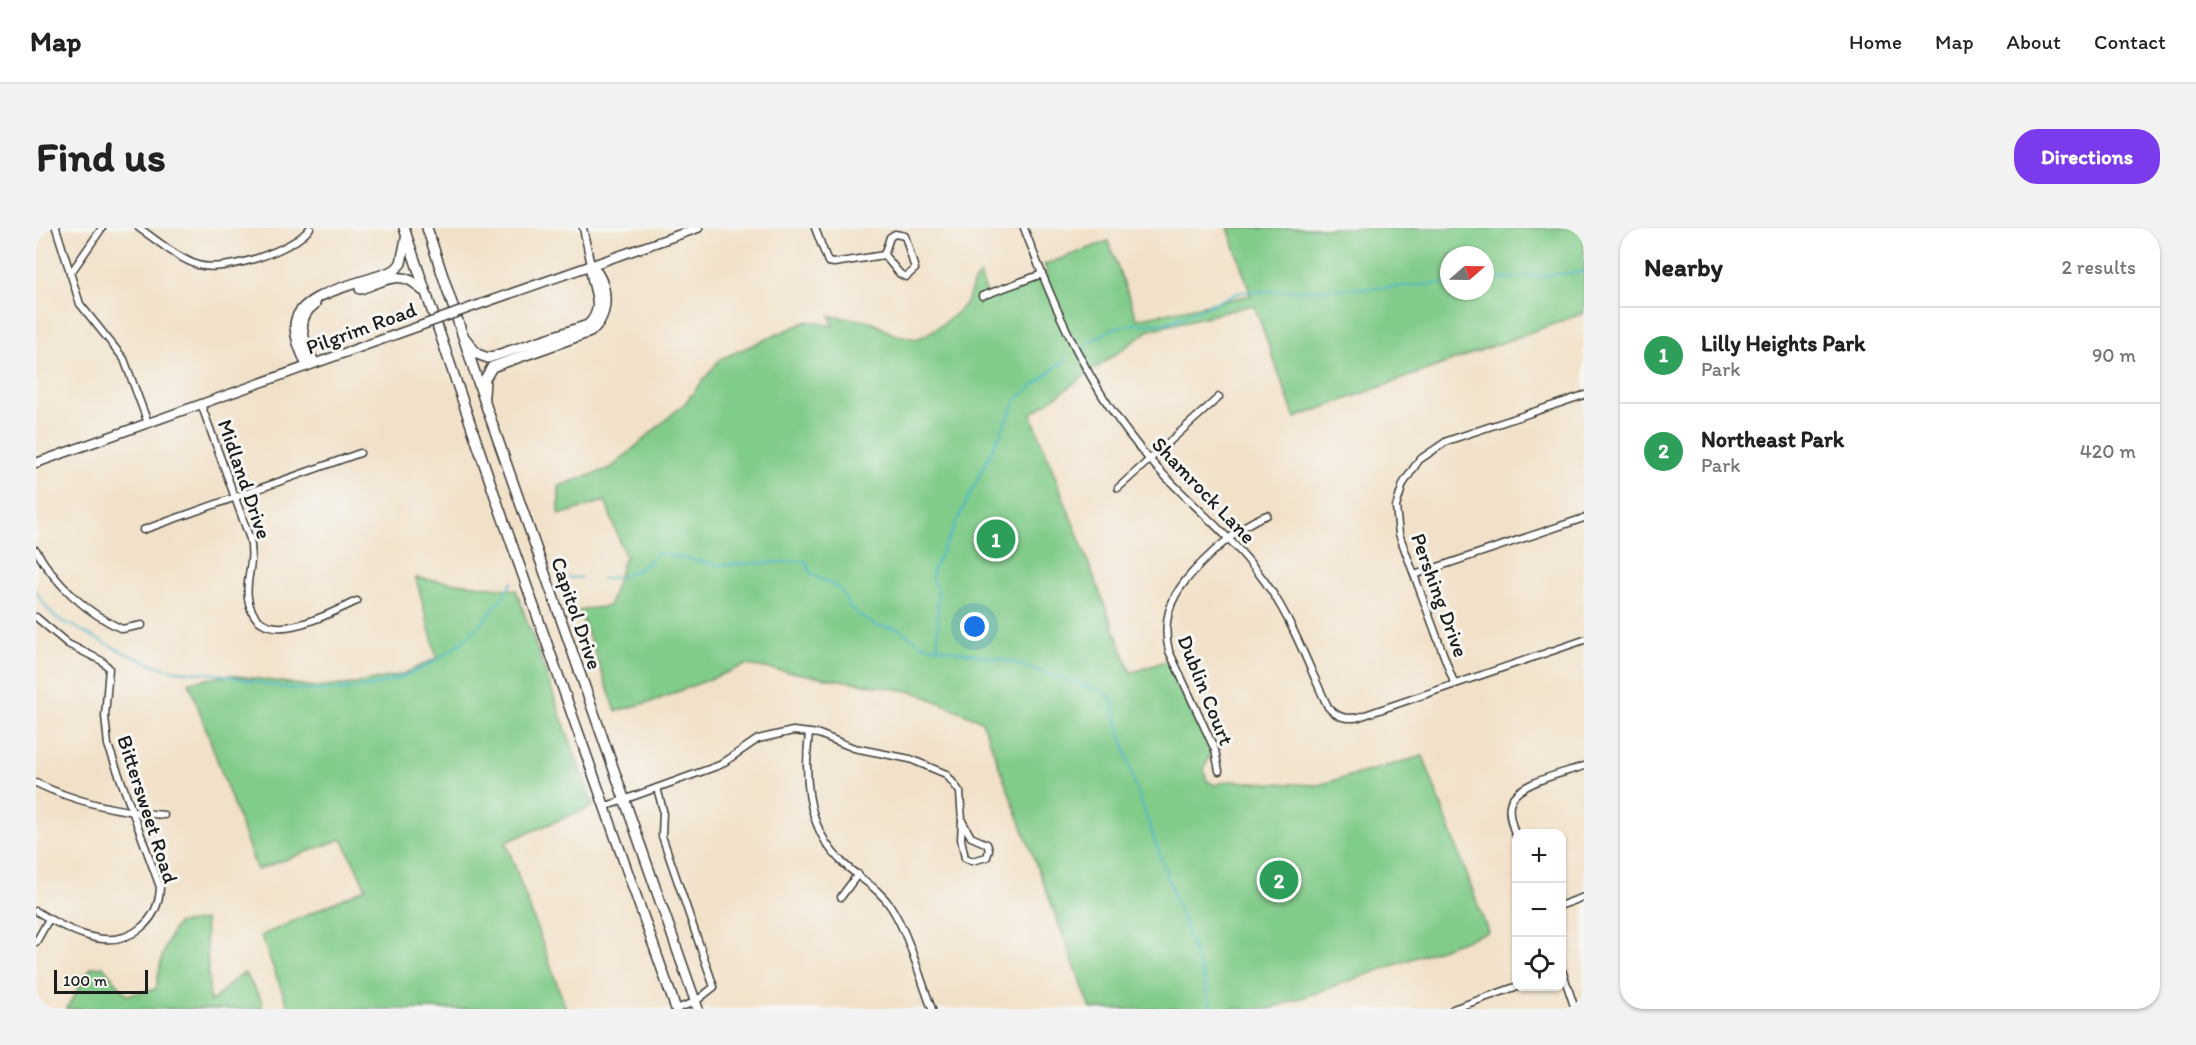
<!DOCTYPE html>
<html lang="en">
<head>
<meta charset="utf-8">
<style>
	:root { --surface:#fff; --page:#f2f2f2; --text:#222; --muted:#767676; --line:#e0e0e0; --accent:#7c3aed }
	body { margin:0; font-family:Itim,sans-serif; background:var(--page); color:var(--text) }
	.controls { position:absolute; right:18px; bottom:18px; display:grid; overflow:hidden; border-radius:12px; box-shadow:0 2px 4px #0004 }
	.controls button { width:54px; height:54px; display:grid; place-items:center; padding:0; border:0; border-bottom:2px solid var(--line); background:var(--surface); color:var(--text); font:30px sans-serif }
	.compass { position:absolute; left:1404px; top:18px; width:54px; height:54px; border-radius:50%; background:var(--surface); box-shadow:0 2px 4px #0004; rotate:70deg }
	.scale { position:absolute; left:18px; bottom:15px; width:94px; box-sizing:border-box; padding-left:6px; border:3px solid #1c1c1c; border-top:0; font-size:16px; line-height:21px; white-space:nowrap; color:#1c1c1c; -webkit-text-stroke:4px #f6f6f2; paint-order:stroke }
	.you { position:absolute; left:939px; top:399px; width:21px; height:21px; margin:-15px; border:4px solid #fff; border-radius:50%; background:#1a73e8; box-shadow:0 0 0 9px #1a73e833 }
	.badge { display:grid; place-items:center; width:39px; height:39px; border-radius:50%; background:var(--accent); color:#fff; font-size:20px; font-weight:700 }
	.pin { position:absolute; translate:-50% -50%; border:3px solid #fff; box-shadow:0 2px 6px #0006 }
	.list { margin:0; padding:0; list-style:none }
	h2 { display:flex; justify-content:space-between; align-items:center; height:78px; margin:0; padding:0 24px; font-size:26px }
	h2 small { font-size:20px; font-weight:400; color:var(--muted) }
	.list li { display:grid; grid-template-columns:39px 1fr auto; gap:18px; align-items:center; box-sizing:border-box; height:96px; padding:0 24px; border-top:2px solid var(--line) }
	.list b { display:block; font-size:22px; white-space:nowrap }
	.list p { margin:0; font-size:20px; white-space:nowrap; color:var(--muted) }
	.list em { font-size:20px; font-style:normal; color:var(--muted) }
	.icon { flex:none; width:33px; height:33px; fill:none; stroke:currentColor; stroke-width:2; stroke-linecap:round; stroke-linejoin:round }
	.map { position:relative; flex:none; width:1548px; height:781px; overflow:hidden; border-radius:24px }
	header { display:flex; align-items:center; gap:36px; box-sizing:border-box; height:84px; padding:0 30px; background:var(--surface); border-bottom:2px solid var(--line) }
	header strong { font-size:28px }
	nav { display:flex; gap:33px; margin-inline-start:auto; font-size:21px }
	.intro { display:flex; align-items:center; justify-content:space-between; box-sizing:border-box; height:144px; padding:0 36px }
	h1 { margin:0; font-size:42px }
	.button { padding:15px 27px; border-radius:24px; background:var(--accent); color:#fff; font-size:21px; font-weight:700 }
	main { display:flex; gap:36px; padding:0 36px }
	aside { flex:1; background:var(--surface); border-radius:24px; box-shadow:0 2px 4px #0004 }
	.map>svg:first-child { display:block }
	.green { fill:#82cc8a; stroke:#4f7453; stroke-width:1.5; fill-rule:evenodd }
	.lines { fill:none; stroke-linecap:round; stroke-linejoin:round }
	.stream { stroke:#4bb7c7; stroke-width:2 }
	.minor-casing { stroke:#3c3a36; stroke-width:9 }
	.secondary-casing { stroke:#3c3a36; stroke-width:11 }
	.primary-casing { stroke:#3c3a36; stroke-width:12 }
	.minor { stroke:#fff; stroke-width:6 }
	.secondary { stroke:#fff; stroke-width:8 }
	.primary { stroke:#fff; stroke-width:9 }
	.secondary-bridge-casing { stroke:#3c3a36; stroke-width:11; stroke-linecap:butt }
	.secondary-bridge { stroke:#fff; stroke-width:8 }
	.labels { text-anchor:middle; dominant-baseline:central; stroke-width:6; stroke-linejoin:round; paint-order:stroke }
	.street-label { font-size:21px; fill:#1c1c1c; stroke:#f6f6f2 }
</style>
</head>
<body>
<header>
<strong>Map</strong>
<nav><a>Home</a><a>Map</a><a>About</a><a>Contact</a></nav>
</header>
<div class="intro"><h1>Find us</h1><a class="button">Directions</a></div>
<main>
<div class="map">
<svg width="1548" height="781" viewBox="0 0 1548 781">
	<rect width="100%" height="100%" fill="#f6f6f2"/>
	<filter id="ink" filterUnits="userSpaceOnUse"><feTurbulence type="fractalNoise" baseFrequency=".0167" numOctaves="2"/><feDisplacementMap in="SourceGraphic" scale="12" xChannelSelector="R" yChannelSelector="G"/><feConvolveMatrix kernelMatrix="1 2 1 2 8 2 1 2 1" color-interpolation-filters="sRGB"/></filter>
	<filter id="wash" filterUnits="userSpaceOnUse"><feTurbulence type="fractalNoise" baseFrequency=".008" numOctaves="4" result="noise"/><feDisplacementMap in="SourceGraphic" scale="24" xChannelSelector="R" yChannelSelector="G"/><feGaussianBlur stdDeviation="1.35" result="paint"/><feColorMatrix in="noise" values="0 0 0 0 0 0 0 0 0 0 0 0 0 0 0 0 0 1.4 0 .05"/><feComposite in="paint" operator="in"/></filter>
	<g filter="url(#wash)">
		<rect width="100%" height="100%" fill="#f2e1c9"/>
		<!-- green -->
		<g class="green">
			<path d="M 1192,0 L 1548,0 L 1548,85 L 1259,190 L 1218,77 L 1114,102 L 995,186 L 1095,445 L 1132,432 L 1176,521 L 1168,542 L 1171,553 L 1179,557 L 1191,553 L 1282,557 L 1387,528 L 1452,704 L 1234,781 L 1055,781 L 946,493 L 879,464 L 710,437 L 618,473 L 580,483 L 543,382 L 573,378 L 589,328 L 569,273 L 523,287 L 523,258 L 575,240 L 650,174 L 684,131 L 772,93 L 797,98 L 794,88 L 834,93 L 857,106 L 880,111 C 894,106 923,86 931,73 C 936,64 935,54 944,47 L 952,69 L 1012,48 L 1008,37 L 1072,13 L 1101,91 L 1215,67 ZM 1413,27 L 1449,27 L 1449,63 L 1413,63 Z"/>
			<polygon points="380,350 480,362 557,578 470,614 530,781 253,781 225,708 330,660 306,611 221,642 153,454 195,447 279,459 319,456 367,446 401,430"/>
			<path d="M 169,692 L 174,774 C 188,765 195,751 209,745 L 225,771 L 226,781 L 30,781 L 55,740 L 67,738 L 91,767 L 120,761 C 124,736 127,717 141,696 Z"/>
		</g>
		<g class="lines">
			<!-- stream -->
			<g class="stream">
				<polyline points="1449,52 1548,44"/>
				<polyline points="1048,118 1076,101 1097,96 1129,96 1205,64 1343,60 1413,55"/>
				<polyline points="527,349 545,350"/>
				<path d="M 566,351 C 589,349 606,343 621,325 L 683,337 L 770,333 L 775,346 L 804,361 L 815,381 L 840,398 L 861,400 L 887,417 L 969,432 L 1065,463 L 1075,469 L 1097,551 L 1169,755 L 1175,781"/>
				<path d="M 0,363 C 9,378 19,394 36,397 C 61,412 108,436 136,442 C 151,445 166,444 181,446 C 211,451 240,460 271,462 C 357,468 433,428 476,354"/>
				<polyline points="902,418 902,365 896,350 897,342 981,171 1031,130"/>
			</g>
		</g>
	</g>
	<g filter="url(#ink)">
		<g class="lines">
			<defs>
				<g id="minor">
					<polyline points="20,0 44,76 88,131 112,195"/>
					<path d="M 103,0 C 121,12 141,30 162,37 C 188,45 259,22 274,0"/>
					<polyline points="547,0 555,37"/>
					<polyline points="779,0 792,34 798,35 848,27"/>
					<path d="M 988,0 C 1020,84 1053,162 1113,231 C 1154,277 1202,312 1236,364 C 1260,401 1273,440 1292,479 C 1301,489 1310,492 1323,489 L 1548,412"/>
					<polygon points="859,6 869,8 879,41 870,49 864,46 848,27 854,9"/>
					<polyline points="34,46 66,0"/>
					<polyline points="946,68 1006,46"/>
					<path d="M 165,176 L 214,311 C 219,336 209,350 212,370 C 221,427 293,385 321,373"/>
					<polyline points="1082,260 1183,169"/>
					<polyline points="107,302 324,225"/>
					<path d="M 0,322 C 19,356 51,385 86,401 L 106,397"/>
					<polyline points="1378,347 1548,290"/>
					<path d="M 0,389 L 32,416 L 66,433 L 73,440 L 69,488 L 72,517 L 124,659 C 123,693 95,717 60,710 C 39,706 18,694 0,683"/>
					<polyline points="1418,455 1363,306 1360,279 1367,256 1383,232 1411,213 1548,167"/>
					<path d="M 773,505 C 768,549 771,601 805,633 C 822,650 842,659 855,679 C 874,709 883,748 896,781"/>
					<path d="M 1183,543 L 1179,522 L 1133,423 C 1122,378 1147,352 1178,323 C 1196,308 1209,295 1231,287"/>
					<path d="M 0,555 C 40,574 84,584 128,587"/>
					<polyline points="621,560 627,582 626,608 678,759 659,774 640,781"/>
					<polyline points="568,579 684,537 722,511 757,503 783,506 818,520 874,531 910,546 924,564 926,593"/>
					<polygon points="926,593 935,609 951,616 953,622 951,629 936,633 929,630 925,611"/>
					<path d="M 1480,609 C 1477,600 1472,587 1474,577 C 1477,555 1529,545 1548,538"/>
					<polyline points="805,669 822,646"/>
					<polyline points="1526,677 1548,669"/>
					<polyline points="0,714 13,691"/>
					<polyline points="1526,742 1539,781"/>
					<polyline points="1417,781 1482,758"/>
				</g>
				<g id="secondary">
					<polyline points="439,78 662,0"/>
					<polyline points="0,235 381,99"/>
				</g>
				<g id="primary">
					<polyline points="368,0 460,271 640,781"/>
					<polyline points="391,0 448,172 662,781"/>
					<path d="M 324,61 C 349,53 366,39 386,62"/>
					<path d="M 429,110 L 441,126 L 452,130 L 552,97 C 572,77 554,60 555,37"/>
					<path d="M 278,135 C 270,115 256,92 279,76"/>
					<path d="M 271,138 C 266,125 259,112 259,98 C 259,63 334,55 360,41 L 365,35 L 370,11"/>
					<path d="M 448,167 L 449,151 L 456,139 L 554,104 C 575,87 573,56 555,37"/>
				</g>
			</defs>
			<!-- minor casing -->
			<use href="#minor" class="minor-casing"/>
			<!-- secondary casing -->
			<use href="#secondary" class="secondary-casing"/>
			<!-- primary casing -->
			<use href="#primary" class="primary-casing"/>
			<!-- minor -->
			<use href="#minor" class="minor"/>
			<!-- secondary -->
			<use href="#secondary" class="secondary"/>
			<!-- primary -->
			<use href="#primary" class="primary"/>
			<defs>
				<polyline id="secondary-bridge" points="381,99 439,78"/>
			</defs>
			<!-- secondary-bridge casing -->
			<use href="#secondary-bridge" class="secondary-bridge-casing"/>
			<!-- secondary-bridge -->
			<use href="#secondary-bridge" class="secondary-bridge"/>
		</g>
	</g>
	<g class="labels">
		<!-- street labels -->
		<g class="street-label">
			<text transform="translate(325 100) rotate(-20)">Pilgrim Road</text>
			<text transform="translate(209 251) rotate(71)">Midland Drive</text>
			<text transform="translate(1168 262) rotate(46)">Shamrock Lane</text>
			<text transform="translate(1404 367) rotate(70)">Pershing Drive</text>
			<text transform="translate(541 385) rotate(71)">Capitol Drive</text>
			<text transform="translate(1170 462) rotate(68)">Dublin Court</text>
			<text transform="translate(112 581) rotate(72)">Bittersweet Road</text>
		</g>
	</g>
</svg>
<div class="controls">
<button>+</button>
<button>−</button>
<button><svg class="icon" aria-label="locate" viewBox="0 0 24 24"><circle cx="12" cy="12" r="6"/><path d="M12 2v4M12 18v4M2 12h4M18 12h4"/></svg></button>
</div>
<svg class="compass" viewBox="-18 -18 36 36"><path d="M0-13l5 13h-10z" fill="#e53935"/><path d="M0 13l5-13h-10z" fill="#767676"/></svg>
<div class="scale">100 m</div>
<div class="you"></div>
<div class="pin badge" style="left:960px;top:311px;background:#2e9e5b">1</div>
<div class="pin badge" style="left:1243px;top:652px;background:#2e9e5b">2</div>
</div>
<aside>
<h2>Nearby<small>2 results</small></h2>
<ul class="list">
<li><span class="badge" style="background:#2e9e5b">1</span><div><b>Lilly Heights Park</b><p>Park</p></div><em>90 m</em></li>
<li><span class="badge" style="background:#2e9e5b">2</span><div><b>Northeast Park</b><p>Park</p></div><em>420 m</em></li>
</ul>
</aside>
</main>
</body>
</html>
